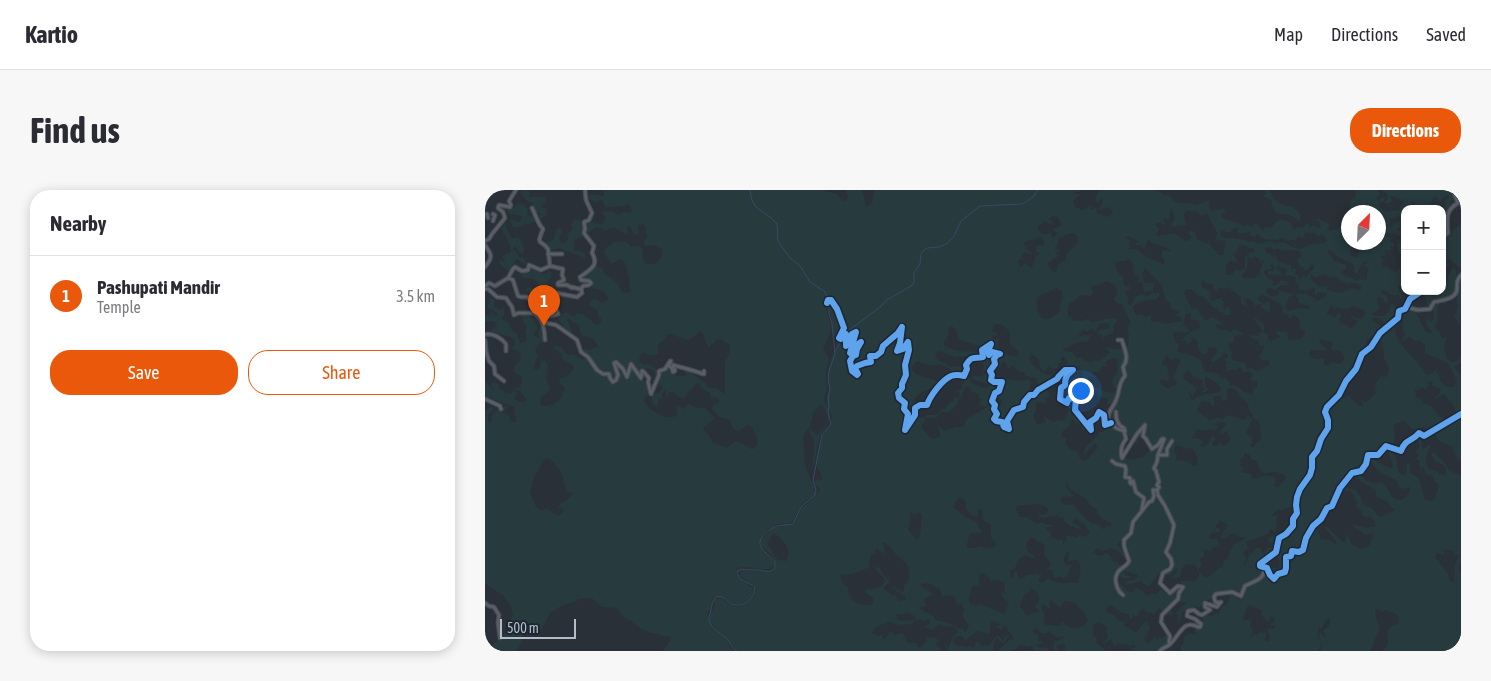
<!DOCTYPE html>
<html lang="en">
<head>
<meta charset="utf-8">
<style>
	:root { --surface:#fff; --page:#f7f7f7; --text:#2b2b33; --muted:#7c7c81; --line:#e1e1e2; --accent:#ea580c }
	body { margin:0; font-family:"Asap Condensed",sans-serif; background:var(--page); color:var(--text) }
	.controls { position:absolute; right:15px; top:15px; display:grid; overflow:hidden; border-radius:10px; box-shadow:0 2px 12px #0003 }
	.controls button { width:45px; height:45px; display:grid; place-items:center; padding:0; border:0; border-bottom:1px solid var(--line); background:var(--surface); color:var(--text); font:25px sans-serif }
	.compass { position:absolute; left:856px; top:15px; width:45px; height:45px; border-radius:50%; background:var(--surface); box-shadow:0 2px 12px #0003; rotate:24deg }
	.scale { position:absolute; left:15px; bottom:12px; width:76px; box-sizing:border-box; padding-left:5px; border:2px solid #b4bcc9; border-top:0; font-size:14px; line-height:18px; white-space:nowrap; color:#b4bcc9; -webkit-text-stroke:4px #1d2633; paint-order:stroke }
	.you { position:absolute; left:595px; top:200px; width:18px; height:18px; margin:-12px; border:4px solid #fff; border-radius:50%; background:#1a73e8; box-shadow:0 0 0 8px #1a73e833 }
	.badge { display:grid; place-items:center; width:32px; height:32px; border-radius:50%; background:var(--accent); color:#fff; font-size:16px; font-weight:700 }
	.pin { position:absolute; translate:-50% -41px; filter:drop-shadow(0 1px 2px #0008) }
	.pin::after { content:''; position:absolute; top:26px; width:18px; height:15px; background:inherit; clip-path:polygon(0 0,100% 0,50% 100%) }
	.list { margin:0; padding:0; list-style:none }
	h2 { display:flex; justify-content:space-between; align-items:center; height:65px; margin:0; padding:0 20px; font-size:21px }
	h2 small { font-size:16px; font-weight:400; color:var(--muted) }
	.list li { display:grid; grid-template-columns:32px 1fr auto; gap:15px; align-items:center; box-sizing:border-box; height:80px; padding:0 20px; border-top:1px solid var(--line) }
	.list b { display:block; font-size:19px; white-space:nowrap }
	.list p { margin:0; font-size:16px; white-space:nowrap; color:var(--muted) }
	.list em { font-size:16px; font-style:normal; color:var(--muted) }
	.actions { display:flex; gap:10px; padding:15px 20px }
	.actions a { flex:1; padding:11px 0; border:1px solid var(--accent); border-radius:20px; text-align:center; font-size:18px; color:var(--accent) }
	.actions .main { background:var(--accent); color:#fff }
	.map { position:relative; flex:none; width:976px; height:461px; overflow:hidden; border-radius:20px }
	header { display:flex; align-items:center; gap:30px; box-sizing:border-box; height:70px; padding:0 25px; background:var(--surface); border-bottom:1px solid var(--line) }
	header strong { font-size:24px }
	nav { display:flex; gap:28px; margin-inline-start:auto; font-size:18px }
	.intro { display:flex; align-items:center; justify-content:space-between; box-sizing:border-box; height:120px; padding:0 30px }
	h1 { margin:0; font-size:35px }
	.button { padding:12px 22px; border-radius:20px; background:var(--accent); color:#fff; font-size:18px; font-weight:700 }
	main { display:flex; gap:30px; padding:0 30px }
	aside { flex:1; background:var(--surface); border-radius:20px; box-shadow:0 2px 12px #0003 }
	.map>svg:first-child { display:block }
	.green { fill:#273a3e; fill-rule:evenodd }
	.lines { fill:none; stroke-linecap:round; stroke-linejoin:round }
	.stream { stroke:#384963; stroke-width:1 }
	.street-casing { stroke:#484c53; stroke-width:5 }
	.street { stroke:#5a5e66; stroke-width:2.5 }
	.cycleway-casing { stroke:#1d2633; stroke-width:9 }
	.cycleway { stroke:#60a3ed; stroke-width:6 }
</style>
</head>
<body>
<header>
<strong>Kartio</strong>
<nav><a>Map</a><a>Directions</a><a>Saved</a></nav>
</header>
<div class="intro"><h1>Find us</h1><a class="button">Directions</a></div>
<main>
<aside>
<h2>Nearby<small></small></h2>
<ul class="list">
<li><span class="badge">1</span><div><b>Pashupati Mandir</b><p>Temple</p></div><em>3.5 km</em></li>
</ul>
<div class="actions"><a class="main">Save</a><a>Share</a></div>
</aside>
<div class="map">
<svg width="976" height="461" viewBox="0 0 976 461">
	<rect width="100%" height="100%" fill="#2a3038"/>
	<!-- green -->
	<g class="green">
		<polygon points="36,0 44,0 45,7 61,7 61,11 56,17 62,19 61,25 54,30 53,29 56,23 50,22 47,12 43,12 40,8 36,5"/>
		<path d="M 117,0 L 338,0 L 352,4 L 357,11 L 362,10 L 363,6 L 360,0 L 377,0 L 381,17 L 387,14 L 389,0 L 594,0 L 595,2 L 590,2 L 588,4 L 588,5 L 592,3 L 595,5 L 594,7 L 592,6 L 588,12 L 590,17 L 597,20 L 605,16 L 606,19 L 608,20 L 611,17 L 612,24 L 616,24 L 622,27 L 628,23 L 625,17 L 613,20 L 618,11 L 617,7 L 613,13 L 610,9 L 614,0 L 671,0 L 676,2 L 678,5 L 684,6 C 693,18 700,10 710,15 L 722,11 L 725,9 L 723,13 L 726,20 L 728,21 L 738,18 L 741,20 L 736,26 C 743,32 753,31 760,37 L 762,34 L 767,38 L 769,34 L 772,34 L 778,41 L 780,36 L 786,38 L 790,33 L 796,29 L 806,33 L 807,38 L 810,39 L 813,37 L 817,38 L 822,33 L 824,34 L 824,38 L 828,35 L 836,39 L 834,31 L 830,31 L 833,28 L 839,32 L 841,31 L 842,33 L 844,35 L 842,39 L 845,41 L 847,40 L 850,40 L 854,37 L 858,36 L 861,39 L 863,39 L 864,52 L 867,53 L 865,64 L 870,68 L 877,59 L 878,53 L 894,52 L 894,45 L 896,45 L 899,47 L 902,46 L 904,47 L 906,47 L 905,52 L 909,53 L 909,56 L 906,57 L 906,60 L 900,60 L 900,65 L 895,67 L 896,68 L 899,70 L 896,75 L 899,78 L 903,76 L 904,80 L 907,79 L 909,82 L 912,81 L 914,78 L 918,77 L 920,73 L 918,65 L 913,62 L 913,58 L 911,55 L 913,54 L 913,50 L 915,53 L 918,53 L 917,48 L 920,51 L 920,95 L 913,95 L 914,103 L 917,100 L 916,104 L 917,108 L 915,108 L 913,105 L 909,106 L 897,99 L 896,102 L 901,106 L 903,111 L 901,114 L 898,108 L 893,107 L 892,112 L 895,119 L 887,124 L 890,126 L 899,126 L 905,120 L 906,114 L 908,114 L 913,121 L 913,127 L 903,136 L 896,129 L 889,127 L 887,129 L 888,131 L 896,136 L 899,140 L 892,149 L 889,147 L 882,149 C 880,159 882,157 874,164 L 870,174 L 861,186 L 854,204 L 841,216 L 840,223 L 842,229 L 842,237 L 833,253 L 832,260 L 827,267 L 826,281 L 810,308 L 810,320 L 806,317 L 797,320 L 794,319 L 787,325 L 789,326 L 793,325 L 791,331 L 792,337 L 790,342 L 785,339 L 784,343 L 761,352 L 763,358 L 758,363 L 762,369 L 758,375 L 760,375 L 765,365 L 772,358 L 775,358 L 778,364 L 783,357 L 788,358 L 788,354 L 784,352 L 783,349 L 792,343 C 797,358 784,366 774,375 L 779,379 L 782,378 L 786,389 L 789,389 L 793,385 L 786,380 L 786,378 L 791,378 L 792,380 L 795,376 L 794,369 L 789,365 L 792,362 L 795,349 C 811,342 805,336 813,325 C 813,319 811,314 812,308 C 815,301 820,297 824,291 C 829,284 828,276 828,267 C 833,263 844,241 844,235 C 845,229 842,224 843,218 L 856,205 L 860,208 L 865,205 L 866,209 L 875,216 L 878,215 L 876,210 L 881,212 L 889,205 L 892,200 L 890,198 L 891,192 L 896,186 L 902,187 L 904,178 L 899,169 C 899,162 899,153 894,148 C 900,138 914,133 915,122 L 930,121 L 941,142 L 944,143 L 947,142 L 942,135 L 941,129 L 943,129 L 946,132 C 951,127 948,122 947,116 L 951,112 L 948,112 L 946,116 L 947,121 L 944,122 L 940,106 L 946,105 L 948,107 L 955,106 L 958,105 C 962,95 961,88 968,78 L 970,78 L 972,85 L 976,88 L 976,126 L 975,127 L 976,136 L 968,125 L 971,124 L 973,115 C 970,110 974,102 972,97 L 970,104 L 962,108 L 961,114 L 958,114 L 958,111 L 955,112 L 952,120 L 952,132 L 949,136 L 951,139 L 954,141 L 957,148 L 962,148 L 959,156 L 962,170 L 969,172 L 973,170 L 976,165 L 976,173 L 969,177 L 976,185 L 976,271 L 972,267 L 967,257 C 960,253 951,253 951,244 L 947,244 L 943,249 L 945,241 L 944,239 L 937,237 L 936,240 L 937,259 L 938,259 L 944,255 L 946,256 C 942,262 938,273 944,279 C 950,279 954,285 960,285 L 961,282 L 960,276 L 951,272 L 946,265 L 947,263 L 951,264 L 953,267 C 959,269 961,275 964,281 L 966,279 L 968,283 L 976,285 L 976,372 L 974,378 L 976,383 L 976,461 L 896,461 C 912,453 892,439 913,434 L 914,428 L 911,424 L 901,420 L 898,422 L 891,418 C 888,427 893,429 894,438 C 894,445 893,440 891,446 C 889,452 889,454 885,461 L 835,461 L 838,455 L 835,449 L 834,442 L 841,448 L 838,440 L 844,436 L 845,429 L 843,428 L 836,439 L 834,437 C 831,443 835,449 837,455 L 833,461 L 696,461 L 696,456 L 699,453 L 699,447 L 704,443 L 709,445 L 710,444 L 711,430 L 718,434 L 718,428 L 721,424 L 726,427 L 731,423 L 733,425 L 737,417 L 743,413 L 745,404 L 742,401 C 734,401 731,404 726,409 L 719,412 L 719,414 L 723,416 L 723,418 L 718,418 L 716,416 L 713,418 L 710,415 L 708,418 L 697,422 L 696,428 L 694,430 L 693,434 L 693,426 L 691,423 L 697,416 L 701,414 L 700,411 L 697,413 L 692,410 L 685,419 L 688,423 L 686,425 L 678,423 L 675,418 L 672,420 L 670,424 L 661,422 L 659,418 L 653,423 L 653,427 L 648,425 L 647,429 L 645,428 L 644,424 L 637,423 L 626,415 L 621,419 L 621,421 L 629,425 L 633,430 L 639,432 L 640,436 L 650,442 L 652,442 L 658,434 L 662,431 L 665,438 L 659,449 L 661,453 L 664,453 L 670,446 L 671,450 L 680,446 L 684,446 L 685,448 L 683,454 L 686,457 L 681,460 L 678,458 L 676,461 L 645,461 L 650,457 L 650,455 L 645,456 L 641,454 L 638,455 L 633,453 L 630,456 L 626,449 L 619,454 L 618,454 L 623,447 L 621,442 L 622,438 L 619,435 L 613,432 L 608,436 L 608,445 L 612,448 L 611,453 L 613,454 L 621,461 L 579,461 L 581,457 L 579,453 L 572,456 L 574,461 L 570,461 L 568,456 L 570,451 L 577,449 L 579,446 L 573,448 L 566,444 L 565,440 L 560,444 L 555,443 L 554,440 L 551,438 L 548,440 L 549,443 L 554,445 L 553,452 L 556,451 L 557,452 L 556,454 L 552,454 L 552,456 L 555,458 L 560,457 L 565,461 L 549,461 L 547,455 L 544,457 L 533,455 L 533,457 L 530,460 L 527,459 L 527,461 L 511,461 L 514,460 L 525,449 L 528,450 L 528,447 L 523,441 L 522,436 L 519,435 L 517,440 L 512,438 L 512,436 L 515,435 L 514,433 L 508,431 L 506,432 L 504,444 L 492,441 L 483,448 L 480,453 L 479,448 L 476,446 L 471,446 L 468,451 L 473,457 L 475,455 L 482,457 L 485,456 L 489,458 L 491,452 L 493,452 L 498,457 L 499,455 L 503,456 L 512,445 L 518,450 L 520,447 L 525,444 L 519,453 L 514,451 L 513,449 L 511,448 L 508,454 L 508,461 L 463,461 L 460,455 L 463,449 L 461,455 L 463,458 L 468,447 L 473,441 L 469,436 L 469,435 L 474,439 L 478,439 L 480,442 L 482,440 L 484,435 L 477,426 L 479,420 L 477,415 L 472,413 L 469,406 L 462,405 L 458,407 L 454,398 L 451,399 C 449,393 442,393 437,393 L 436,396 L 448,404 L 439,409 L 440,414 L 442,415 L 436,417 L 435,419 L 448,426 L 451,430 L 467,434 L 467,436 L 462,437 L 455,434 L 447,440 L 439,437 L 437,438 L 435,437 L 442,436 L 445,433 L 444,429 L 439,431 L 435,429 L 431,431 L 430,426 L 422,422 L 418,424 L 412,424 L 412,429 C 418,433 421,430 428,430 L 429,431 L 427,434 L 413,435 L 403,432 C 397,436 391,434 387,443 L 394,446 L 399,444 L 397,448 L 399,449 L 401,448 L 404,443 L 408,442 L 408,444 L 410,445 L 415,443 L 418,443 L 423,453 L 431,453 L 434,459 L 442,451 L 441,447 L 443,448 L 448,447 L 456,451 L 451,451 L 452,457 L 455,458 L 456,461 L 256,461 L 248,458 L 244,450 L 234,443 L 226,433 L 224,428 L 230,416 L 229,410 L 235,407 L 246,415 L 252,417 C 262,414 269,409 272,398 C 267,393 260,391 255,386 L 256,382 L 253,382 L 253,381 L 256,380 L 282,382 L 288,381 C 295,369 284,363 276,356 L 276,350 L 288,338 L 309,334 L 317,318 L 330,306 L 335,299 L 329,292 L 333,289 L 336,290 L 337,289 L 336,283 L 332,277 L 331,269 L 337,246 L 344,236 L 347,229 L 347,225 L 342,215 L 342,205 L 345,199 L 343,183 L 346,169 L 352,156 L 347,140 L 347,129 L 344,122 L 345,109 L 343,109 C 338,119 346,129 346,140 C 345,146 341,153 338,159 L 344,168 L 341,184 L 342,199 L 339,209 L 344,221 L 344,231 L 335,246 L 327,281 C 327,271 331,258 328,248 C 327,246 325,244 324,241 L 326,240 L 332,245 C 344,233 347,229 336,214 L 329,222 L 324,238 L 320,243 L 318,248 L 320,274 L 326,291 L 328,292 L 330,304 L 316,315 L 308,331 L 302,334 L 293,334 L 282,340 L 277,347 L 274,356 L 289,372 L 289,376 C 278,385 263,373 251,379 L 251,385 L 262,394 L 270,399 C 269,404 268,405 264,409 C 246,425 240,398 227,409 L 225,419 L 222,423 C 224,436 232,443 243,450 L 244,455 L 248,461 L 178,461 L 186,449 L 185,447 L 159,441 L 146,431 L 140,428 L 132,418 L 118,417 L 114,415 L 108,409 L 102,408 L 94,409 L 90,412 L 80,414 L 65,423 L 56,440 L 50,438 L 38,443 L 37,451 L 31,461 L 0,461 L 21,443 L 28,425 L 26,416 L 18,405 L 0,394 L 0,221 L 2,219 L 7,217 L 9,219 L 3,225 L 3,232 L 4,233 L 6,232 L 7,225 L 14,218 L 20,226 L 17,220 L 16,216 L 18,217 L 19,218 L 20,216 L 23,217 L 19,220 L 20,224 L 24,226 L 27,232 L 32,232 L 30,230 L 32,227 L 28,223 L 30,220 L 29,217 C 20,213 14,213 6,208 L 7,206 L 6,205 L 4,209 L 0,208 L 0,191 L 8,199 L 9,198 L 6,195 L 7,193 L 9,192 L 13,194 L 15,199 L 19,201 L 21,205 L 23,203 L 25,204 L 30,201 L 31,204 L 29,209 L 35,212 L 39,212 L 42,209 L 39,206 L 39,204 L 36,204 L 36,200 L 34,199 L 33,201 L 30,198 L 35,197 L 37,189 L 36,186 L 30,183 L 28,180 C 30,173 36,174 36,165 L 33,161 L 25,158 L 29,156 L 30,150 C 23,145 14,145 6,141 L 7,139 L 12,136 L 12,134 L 9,131 L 0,131 L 0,126 L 3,125 L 6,127 L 5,124 L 7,122 L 8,123 L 7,127 L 9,124 L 12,126 L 12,124 L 8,120 L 2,118 L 5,109 L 9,109 L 9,116 L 15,120 L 19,117 L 19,125 L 17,129 L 24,133 L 27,140 L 32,144 L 35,153 L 40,152 L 42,149 L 40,144 L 42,136 L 38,132 L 36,124 C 43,123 50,131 53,138 L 49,143 L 51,148 L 54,147 L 54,140 L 56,137 L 57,138 L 56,144 L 58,149 L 57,152 L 53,154 L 50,160 L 53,166 L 49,175 L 49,179 L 52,180 L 54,179 L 56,172 L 58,171 L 61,171 C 66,180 60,183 62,191 C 63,193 64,196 65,198 L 64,201 L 55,208 L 56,215 C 62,218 68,214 74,211 L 80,199 L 79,196 L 75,194 L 74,189 L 82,186 L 89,178 L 88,175 L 81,172 L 77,168 L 76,164 L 70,159 L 70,155 L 75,157 L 83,165 L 88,164 L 97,170 L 101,167 C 107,175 112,185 123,185 L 125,191 L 130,193 L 126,184 L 114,180 L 97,161 L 100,159 L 105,160 L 113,156 C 107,143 99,149 96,144 C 94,141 95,138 94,135 L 84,129 L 82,130 L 87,141 L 85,144 L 78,139 L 79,137 L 74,130 L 74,128 L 81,122 L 89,127 L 92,123 C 100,123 106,131 112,135 L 116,133 L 117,128 L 114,127 L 112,120 L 106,116 L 104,114 L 108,109 C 115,110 116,117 123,109 C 122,101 114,99 107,98 L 105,90 L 99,89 L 97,87 L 109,79 L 110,73 L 117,79 L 120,84 L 130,91 L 138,102 L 141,103 L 146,102 L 144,94 L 145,88 C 140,82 143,71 135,69 L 129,73 L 126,73 L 119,63 C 124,51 139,47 147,57 L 155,56 L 158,59 L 157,66 L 160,73 C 171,77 176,71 178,60 L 171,55 L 163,56 L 159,55 L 159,50 L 163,47 L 161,43 L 160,36 L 157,34 L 153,36 L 154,44 L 152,45 L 148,43 L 145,36 L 141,38 L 143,42 L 140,44 L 130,38 L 126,38 L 119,41 L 116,38 L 111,37 L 105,42 L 99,42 L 102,38 L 100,34 L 102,32 L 118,34 L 119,30 L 122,28 L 118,25 L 117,22 L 119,21 L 126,21 L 133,25 L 139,22 L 146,23 L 147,21 L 143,13 L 139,17 C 132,15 127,18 120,17 L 117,9 L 111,12 L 103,9 L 105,4 L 118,6 L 119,5 L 119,2 ZM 687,19 L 690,28 L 686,34 L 688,37 L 695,35 L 701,36 L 699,25 L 701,20 L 707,22 L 709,20 L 716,26 L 721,23 L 723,25 C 726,36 737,41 729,52 L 731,52 L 733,49 L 735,51 L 739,50 L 741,52 L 738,65 L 734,65 L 724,54 L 711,49 L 711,44 L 706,40 L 704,43 L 707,48 L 702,51 C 696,50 695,46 690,44 C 684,43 677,46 671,45 L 675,39 L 671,36 L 671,33 L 675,33 L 679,35 L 682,34 L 679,32 L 679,30 L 680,28 L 684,30 L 685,26 L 684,23 ZM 567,26 L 573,27 L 577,35 L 567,40 L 573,43 L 568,48 L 568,53 L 566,42 L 562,44 L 557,44 L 553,38 L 555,34 L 557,34 L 561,31 L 564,34 L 568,33 L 564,29 ZM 750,38 L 753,38 L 752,42 C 758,45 760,43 765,41 L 766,43 L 763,45 L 769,47 L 772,44 L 780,49 L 793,50 L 795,48 L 804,51 L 807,49 L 810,51 L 813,46 L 818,48 L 820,43 C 825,41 830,44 833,46 L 836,45 L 838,45 L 842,50 L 839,53 L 823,55 L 816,59 L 810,58 L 799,52 L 790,53 L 785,51 L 773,54 L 768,51 L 764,52 C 757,47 745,50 736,46 L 736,40 L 744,43 ZM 589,43 L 593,48 L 593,53 L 585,61 L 583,62 L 580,70 L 573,75 L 571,81 L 569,82 L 566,80 L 562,73 L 573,66 L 571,62 L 576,60 L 569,59 L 573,53 L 573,49 L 582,44 ZM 556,46 L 556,49 L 558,49 L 559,55 L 554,55 L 548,58 L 552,57 L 551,61 L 555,64 L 550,66 L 549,72 L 546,79 L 545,78 L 545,76 L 543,76 L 540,73 L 536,77 L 534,74 L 534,70 L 536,69 L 540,71 L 536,66 L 540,62 L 546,65 L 547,64 L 545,61 L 542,60 L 542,57 L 538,53 L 545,50 L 548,50 ZM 642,46 L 652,50 L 653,52 L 650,55 L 655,55 L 659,60 L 663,49 C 670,58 679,53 687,62 L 680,60 L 677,61 L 676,66 L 680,71 L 679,74 C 668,69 662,70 653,59 L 643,59 L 646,56 L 643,54 L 646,51 L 641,48 ZM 754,55 L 757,56 L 760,55 L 764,58 L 769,59 L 770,62 L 764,63 L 760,67 L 760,78 L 759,80 L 750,80 L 747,85 L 741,84 L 741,76 L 745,71 L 752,72 L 752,70 L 748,64 L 752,62 ZM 786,57 L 789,60 L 793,58 L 799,61 C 805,60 815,59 817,65 L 812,70 L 815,76 L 819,77 L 819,81 L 824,79 L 827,74 L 829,76 L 829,78 L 823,84 L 822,87 L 818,86 L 814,90 L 813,85 L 810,85 L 811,80 L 809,77 L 806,80 L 806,75 L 803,75 L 792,70 L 791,64 L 788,68 L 786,64 L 782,63 L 779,58 ZM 843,60 L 847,61 L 852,66 L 868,74 L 870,77 L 869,82 L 872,84 L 873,82 L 877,73 L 882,71 L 883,73 L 879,75 L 884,80 L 882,83 L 882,90 L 875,89 L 870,91 L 868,88 L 860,86 L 859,83 L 857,85 L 856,82 L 861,79 L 861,75 L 849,71 L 847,67 L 846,67 L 843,64 ZM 763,66 L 766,69 L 770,66 L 773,69 L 775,69 L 774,75 L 777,70 L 779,70 L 774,84 L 776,87 L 772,85 L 770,88 L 758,88 L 757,86 L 762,78 L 762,72 L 763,71 L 762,70 ZM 643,69 C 649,71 649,79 649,84 L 655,88 L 652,92 L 657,92 L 659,102 L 667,101 L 668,103 L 662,106 L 656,104 L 650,107 L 646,116 L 643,113 L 643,108 L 640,102 L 645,99 L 645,97 L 639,95 L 638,88 L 632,81 L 630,73 L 636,71 L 640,71 ZM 787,73 L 790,79 L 787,81 L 783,81 L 783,84 L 796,86 L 796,81 L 791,79 L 792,75 L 794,75 L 796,78 L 802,79 L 800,86 L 804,85 L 811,87 L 810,92 L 814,96 L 813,101 L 817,99 L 821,101 L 829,98 L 830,100 L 829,104 L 831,105 L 833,102 L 842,104 L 841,106 L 833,111 L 820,103 L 817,104 L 813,103 L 810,106 L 814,108 L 814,113 L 824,116 L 825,119 L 816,118 L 802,121 L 801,115 L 804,107 L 807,106 L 807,104 L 794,100 L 793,104 L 789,107 L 784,105 L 781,101 L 782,99 L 785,97 L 791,101 L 793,97 L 799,95 L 801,96 L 803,94 L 802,91 L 796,90 L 789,96 L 787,95 L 789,91 L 783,88 L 779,83 L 779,81 L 786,79 L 786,75 ZM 660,78 L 677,95 C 678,103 679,109 686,113 L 685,118 L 694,121 L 693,124 L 689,125 L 697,128 L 696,131 L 680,134 L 671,131 L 669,133 L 666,131 L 666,125 L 661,127 L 655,124 L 652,125 L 649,122 L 648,117 C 652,111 664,109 671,110 L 675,104 L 673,102 L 670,104 L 668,101 L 669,94 L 668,93 L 661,93 L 659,91 L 657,84 ZM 827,84 L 829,88 L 840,84 L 845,88 L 851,86 L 855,90 L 856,93 L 859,91 L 862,94 C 868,92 874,93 877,98 L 875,100 L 867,98 L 855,103 L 843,100 L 841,98 L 844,97 L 845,95 L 835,97 L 826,89 L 826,85 ZM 717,89 L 722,94 L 728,95 L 729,99 L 731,102 L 733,98 L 741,98 L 743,97 C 747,100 752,104 756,107 L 756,114 L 763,117 L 760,110 L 762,108 L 767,111 L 770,116 L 775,114 L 777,116 L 776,118 L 779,119 L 785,123 L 785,112 L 783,113 L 781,111 L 779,114 L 772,109 L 777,104 C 780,106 793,112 796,115 C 798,117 798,120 798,123 L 803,125 L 804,129 L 808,125 C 816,128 815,131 815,139 L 820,141 L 820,144 L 816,149 L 805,150 L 803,148 L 802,142 L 792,141 L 791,143 L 795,147 L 785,151 L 783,149 L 783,145 L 779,142 L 779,135 L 777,132 L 778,130 L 775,132 L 771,128 L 773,125 L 770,128 L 767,127 L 778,141 L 777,143 L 772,143 L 775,146 L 766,145 L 765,147 L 770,150 L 773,150 L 775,156 L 779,155 L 778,161 L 774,167 L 777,171 L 783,170 L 785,174 L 780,177 L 771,181 L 766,177 L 762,179 L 760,173 L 750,171 L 746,168 L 747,162 L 743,155 L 745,152 L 749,152 L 749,146 L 759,144 L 752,140 L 749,139 L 746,142 L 743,140 L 738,140 L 732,138 L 731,134 L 735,135 L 737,133 L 728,127 L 720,131 L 715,124 L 713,119 L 705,118 L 706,115 L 703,112 L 699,103 L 701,99 L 708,100 L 712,105 C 729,108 719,115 733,119 L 734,122 L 737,122 L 739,125 L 746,125 L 744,116 L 740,119 L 738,118 L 739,112 L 737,110 L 739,107 L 735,109 L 731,109 L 729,111 L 726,111 L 724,101 L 716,96 ZM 622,91 L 630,95 L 633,103 L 629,109 L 631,112 L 637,115 L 646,133 L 642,137 L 644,146 L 643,157 C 637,160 629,160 623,157 L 621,158 L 625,162 L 619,168 L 614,171 L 610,170 L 606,172 L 603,171 L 600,172 L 597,167 L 592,168 L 587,162 L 578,161 L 578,159 C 586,157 595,149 603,152 L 604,148 L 607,145 L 606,144 L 596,146 L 593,145 L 593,144 L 595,144 L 598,139 L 602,142 L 607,138 L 610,142 L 615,134 L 621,133 L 624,134 L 624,138 L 612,141 L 611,142 L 614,142 L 613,147 L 617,143 L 617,148 L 629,142 L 628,136 L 633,130 L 625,128 L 607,132 L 603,129 C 598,131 593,132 587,130 L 587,127 L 583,126 L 583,123 L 582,122 L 584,114 L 596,105 L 606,106 L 609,102 L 606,99 L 607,97 ZM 571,98 L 577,102 L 578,106 L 574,117 L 576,121 C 572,123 566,129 562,129 C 552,130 551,115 552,109 C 557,103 564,102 571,98 ZM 846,115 L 848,116 L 849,119 L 851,117 L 861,119 L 865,118 L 867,115 L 870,117 L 872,117 L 875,119 L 878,119 L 881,123 L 877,128 L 873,129 L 866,125 L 866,127 L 873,131 L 869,136 L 864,139 L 862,135 L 855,133 L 854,131 L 856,126 L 855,123 L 853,123 L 849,128 L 845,124 L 842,125 L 842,123 ZM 701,123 L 703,124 L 706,123 L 705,129 L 714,131 L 715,137 L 702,144 L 696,151 L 701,151 L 702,154 L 706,152 L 707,148 L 709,148 L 713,152 L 713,158 L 717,164 L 722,164 L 723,157 L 731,158 L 732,161 L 730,166 L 726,170 L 728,172 L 737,167 L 738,163 L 739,163 L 743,166 L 742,168 L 739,169 L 742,172 L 740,176 L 742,178 L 744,176 L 741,180 L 741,182 L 747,179 L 751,180 L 754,177 L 757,178 L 758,182 L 763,181 L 768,184 L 765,189 L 769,192 L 772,190 L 772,197 L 768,200 L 767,205 L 765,203 C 757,204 758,198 751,196 C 749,195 747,195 744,195 L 745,193 L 741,188 L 737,189 L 733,184 L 719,181 C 718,179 718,176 717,173 C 714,165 699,164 692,161 L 694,155 L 691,152 L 688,145 L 689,142 L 701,143 L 705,140 L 698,135 ZM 917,128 C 919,133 916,138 919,143 L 921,142 L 917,150 L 919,150 L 924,147 L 930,151 L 935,151 L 940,155 L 940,163 L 963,173 L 972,191 L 969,197 L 962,197 L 955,191 L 954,185 L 951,183 L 953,179 L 943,185 L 941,185 C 931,165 913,160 909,137 L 912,136 ZM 513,134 C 521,135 528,143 524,152 L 529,158 L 534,161 L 532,166 L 522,165 L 512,156 L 514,147 L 510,150 L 507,147 L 509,145 L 512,146 L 512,143 L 507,141 L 509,135 ZM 465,136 C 472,138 472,142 473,149 L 491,155 L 495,158 L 493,162 C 481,161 470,163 459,155 L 459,151 L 463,146 L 464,137 ZM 216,141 C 220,144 218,151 224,157 L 233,149 L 236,149 L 245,155 L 245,163 L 240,172 L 240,204 L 231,198 L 224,198 L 220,193 L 202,180 L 199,181 L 201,184 L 200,186 L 190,185 L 189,183 L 191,181 L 191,176 L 185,175 L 186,173 L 185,171 L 180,179 L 176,182 L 163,174 L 159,175 L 155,172 L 154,168 L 157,163 C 163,162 169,169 174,162 L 173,158 L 174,152 L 178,151 L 184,144 C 191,145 197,149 204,150 ZM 836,149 L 847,152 L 848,154 L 846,158 L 847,160 L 853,160 L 858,164 L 859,169 L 856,174 L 854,174 L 848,172 L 842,176 L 839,174 L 839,168 L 832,169 L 825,167 L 824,163 L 826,160 L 841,160 L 841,158 L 834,153 ZM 456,161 L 470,167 L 482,166 L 480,176 L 478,178 L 480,180 L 481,178 L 481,173 L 487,171 L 489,168 L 491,169 L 491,173 L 497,173 L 499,175 L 498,180 L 501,182 L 504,181 L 504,183 L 497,186 L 488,186 L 487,189 C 492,193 501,191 505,196 L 502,198 C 493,196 486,196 483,186 L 478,184 L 475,176 L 466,177 L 452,169 L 450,166 L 452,162 ZM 546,164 L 554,169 L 555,178 L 560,182 L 563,176 L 567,179 L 573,178 L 573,174 L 576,172 L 576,167 L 580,167 L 583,173 L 582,175 L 577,175 L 577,177 L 578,179 L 572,187 C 562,185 547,179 544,168 ZM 681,165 L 687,170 L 690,168 L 694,169 L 695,172 L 688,188 L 693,194 L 687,196 L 683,199 L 675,193 L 676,189 L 682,191 L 684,189 L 682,175 L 676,176 ZM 629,168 L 633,171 L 632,184 L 628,188 L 626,193 L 629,195 L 629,198 L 633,199 L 632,203 L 617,201 L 615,198 L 616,195 L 612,198 L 605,197 L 603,188 L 606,186 L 610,188 L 612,186 L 607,184 L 606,182 L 614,182 L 617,176 L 623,176 L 620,173 L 622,170 ZM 432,171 L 445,176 L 455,174 L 465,179 L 466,183 L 460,194 L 453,194 C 451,192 450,190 447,189 C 441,187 416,183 432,171 ZM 520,171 L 523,178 L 526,178 L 527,175 L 534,182 L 539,182 L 541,186 L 551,188 L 553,194 L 559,194 L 547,203 L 544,199 L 546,193 L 544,189 L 537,191 L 520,189 L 518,186 L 517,192 L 506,193 C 505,190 506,181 509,179 C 510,178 514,177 515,177 L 517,172 ZM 594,176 L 598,184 L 594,194 L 597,194 L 598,190 L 601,190 L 600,196 L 611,201 L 613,208 L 617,207 L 621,209 L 623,208 L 623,211 L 622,214 L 629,214 L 623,228 L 623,235 L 620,237 L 619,242 L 614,242 C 610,251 599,254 598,265 L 607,257 L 609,254 L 611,254 L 613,257 L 603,269 L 600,271 L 595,269 L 592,261 L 585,259 L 580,253 L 582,249 L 577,246 C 576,240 579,241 583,237 C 585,235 586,232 587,229 L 595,235 L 598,235 L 596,238 L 599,241 L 599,237 L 602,233 L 604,233 L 606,229 L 610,229 L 612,225 L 607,224 L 603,231 C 596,230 593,226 586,224 L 585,211 L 584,222 L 577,231 L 572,230 L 569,232 L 561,228 L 558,224 L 559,229 L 561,231 L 554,234 L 551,233 L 548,226 L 551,220 L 551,214 L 552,212 L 561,214 L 560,209 L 565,207 L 563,200 L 565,195 L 569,198 L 571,192 L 574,191 L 581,198 L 584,199 L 579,188 L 587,179 L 594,181 L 592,178 ZM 158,178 L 168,180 L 170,184 L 169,192 L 176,196 L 177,198 L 175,202 L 167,205 L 167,212 L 170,216 L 172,216 L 174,209 L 177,209 L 177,205 L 180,200 L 181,201 L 181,205 L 182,208 L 184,207 L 183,205 L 184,202 L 189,202 L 192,206 L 199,209 L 202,203 L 209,197 L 210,194 L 214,193 L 219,200 L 225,203 L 226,207 L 233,208 L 234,212 L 228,215 L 227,219 L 235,227 L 245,230 L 248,239 L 254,241 L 263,235 L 267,237 L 273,250 L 272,256 L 267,259 L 251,251 L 242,258 L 229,253 L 218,238 L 229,229 L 227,225 L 220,218 L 211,218 L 204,214 L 202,215 L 200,219 L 193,216 L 191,220 L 193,224 C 183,233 167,222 160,213 L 159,209 L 164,204 L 162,194 L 154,187 ZM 703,180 L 709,187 L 717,190 L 718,198 L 720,198 L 717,202 L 720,202 L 723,199 L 720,196 L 720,188 L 722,187 C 728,191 732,192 736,198 L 735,202 C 726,204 716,203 708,210 L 706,208 L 703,200 L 708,208 L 708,204 L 711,201 L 712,197 L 710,199 L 709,195 L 706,195 L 702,191 L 698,189 L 699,185 ZM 467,189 L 476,189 L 479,191 L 476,200 L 470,201 L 475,203 L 474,208 L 468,207 L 469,211 L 463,214 L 460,219 L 457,219 L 452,225 L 444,225 L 437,228 L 431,225 L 429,219 L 433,214 L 427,211 L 435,203 L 449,197 L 453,200 L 459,198 ZM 945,191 L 947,192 L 948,196 L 955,199 L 955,203 L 948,210 L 959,204 L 970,217 L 970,227 L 963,231 L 952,224 L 946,216 C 940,214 937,214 935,207 L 932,208 L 930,207 L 931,204 L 929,199 L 934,200 L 936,197 L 941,199 L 944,195 L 943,193 ZM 481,196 L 484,197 L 487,202 L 494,204 L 494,207 L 496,210 L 493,218 L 495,215 L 500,217 L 504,214 L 511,203 L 509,209 L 514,207 L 517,212 L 516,214 L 512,215 L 510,220 L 512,222 L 514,220 L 514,225 L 517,227 L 519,234 L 521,234 L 520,238 L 516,234 L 505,230 L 506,225 L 510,224 L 508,219 L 509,215 L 507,214 L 482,229 L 478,237 L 470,237 L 460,241 L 453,235 L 455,246 L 448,249 L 444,247 L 436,237 L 439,232 L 440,228 L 451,228 L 458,221 L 462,223 C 471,219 477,204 481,196 ZM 743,198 L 747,198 C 753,200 752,202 756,207 C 761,213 764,212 764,221 L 767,224 L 768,228 C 778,231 774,240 777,248 L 768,257 L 765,256 L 767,253 L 767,247 L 761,243 L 767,229 L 764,226 L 762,225 L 762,229 L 759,230 L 744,225 L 737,229 L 734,227 L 724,230 L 712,220 L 714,214 L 718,211 L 725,212 L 726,215 L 729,215 L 730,211 L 728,209 L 729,206 L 736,206 L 736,211 L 741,210 L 743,211 L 741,207 ZM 917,230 L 927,239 L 933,240 L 934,258 L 931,262 L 934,265 L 931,269 L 934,271 L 935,278 L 939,277 L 941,284 L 947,285 L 949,290 L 954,295 L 950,308 L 947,311 L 940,310 L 934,288 L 925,283 L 925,273 L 922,274 L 921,285 L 916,284 L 913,281 C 914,274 910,266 908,260 L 906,262 L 902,257 L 900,258 L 902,260 C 904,265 909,272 907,279 L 889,270 L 890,265 L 899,255 L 906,255 L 909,253 L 910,249 L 909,245 L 910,241 L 908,237 L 911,233 L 915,233 ZM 739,232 L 741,235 L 736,240 L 735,245 L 741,241 L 746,248 L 744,252 L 738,256 L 735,252 L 733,256 L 727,256 L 727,254 L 730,250 L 728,245 L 723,254 L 717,257 L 715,256 L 718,253 L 716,249 L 707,248 L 712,239 L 717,241 L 727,239 L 730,241 L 733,237 L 730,234 ZM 642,243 L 645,248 L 648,248 L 650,252 L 652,254 L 654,248 L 656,247 L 661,250 L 665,259 C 657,271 656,267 643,270 L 637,264 L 636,255 ZM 691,255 L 702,259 L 705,258 L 710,261 L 713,270 L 712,275 L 709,276 L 703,272 L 696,270 L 694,271 L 691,269 L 692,263 L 689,262 ZM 759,263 L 765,265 L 766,269 L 772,271 L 774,278 L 780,284 C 785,281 795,282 801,286 L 798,292 L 796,293 L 794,297 L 792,297 L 789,295 L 791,290 L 787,286 L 779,286 L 770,289 L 767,288 L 766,284 L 756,282 L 759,278 L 756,277 L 755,270 L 759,267 ZM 62,268 C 75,273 78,289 82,301 L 88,303 C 83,311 76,312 73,317 L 79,320 C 74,331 68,321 61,318 L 56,321 L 50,315 L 45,302 L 48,290 L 59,269 ZM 886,272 L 893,281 L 912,291 L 915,298 L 919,299 L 925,297 C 925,304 919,311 912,310 C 903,305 904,297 896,292 C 888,295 882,291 876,286 L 880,277 L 882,277 ZM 872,286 L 875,291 L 891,300 L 891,306 L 901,311 L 910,320 L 896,327 L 891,323 L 888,319 L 878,314 L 875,306 L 870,300 L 864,299 L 862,296 C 862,290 866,288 872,286 ZM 581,293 L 585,299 L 601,309 L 605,315 L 612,320 L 613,325 L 619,330 L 625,332 L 627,336 L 622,336 L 618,339 C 614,334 612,335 607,333 C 603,331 591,319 588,314 L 583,315 L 577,313 L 576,309 L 578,306 L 585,307 L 589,306 L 581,297 ZM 855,300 L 866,301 L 868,304 L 869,308 L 873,312 L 871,316 L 876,320 L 877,325 L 880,327 L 885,326 L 890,331 L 890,336 L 881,338 L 868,334 L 867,335 L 881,345 L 888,343 L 885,355 L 875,359 L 866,353 L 862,343 L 860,352 L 858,352 L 841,336 L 840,337 C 843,344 850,347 852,353 L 850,354 L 844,350 L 836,349 L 832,337 L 843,319 L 847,318 L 851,311 L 855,312 L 852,305 L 853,301 ZM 474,308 C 481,309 481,314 481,319 L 488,326 L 493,327 L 493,319 L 497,320 C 498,330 497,330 506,335 L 506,347 L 511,354 C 507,361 500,358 494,356 L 489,358 L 482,358 L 481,357 L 485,344 L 496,343 L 497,340 L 493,337 L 493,334 C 487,330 472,322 468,317 L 470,313 ZM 550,314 L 560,316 L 564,320 L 560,325 L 554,325 L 553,326 L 561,328 L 566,325 L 569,327 L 576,321 L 571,328 L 579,325 L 574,328 L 579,328 L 579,331 L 586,336 L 597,340 L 595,337 L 588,332 L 588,330 L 591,329 L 600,335 L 605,343 L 601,347 L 594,345 L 591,348 L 588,346 L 586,348 L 585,345 L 582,346 L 578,355 L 578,350 C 574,350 568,348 566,347 L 565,342 L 561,340 L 561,337 L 565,337 L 566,336 L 568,336 L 567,334 L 561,335 L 557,332 L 552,334 L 542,327 L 535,327 L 533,322 L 531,320 L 532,316 ZM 425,322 L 430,325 L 433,322 L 437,325 L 435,345 L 431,351 L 429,346 L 423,340 L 425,334 ZM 736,330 L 744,337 L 740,336 L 741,339 L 739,340 L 735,348 L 740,348 L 748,343 L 756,347 L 761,348 L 748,355 L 743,368 L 739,371 L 737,378 L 735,377 L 722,388 L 718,386 L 715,382 L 714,382 L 714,386 L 711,391 C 705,391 701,391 696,391 L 696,397 L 692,398 L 685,405 L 675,400 L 672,404 L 667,404 L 661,406 L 660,403 L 653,398 L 651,398 L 649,402 L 644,402 C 639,397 634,394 631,387 L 633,385 C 637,388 641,390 646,387 L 640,384 L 639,382 L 641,380 L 643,382 L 646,381 L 647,384 L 652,384 L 653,386 L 651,389 L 642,391 L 640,394 L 641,395 L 656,391 L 658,394 L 663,396 L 669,391 L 673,383 L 685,385 L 692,378 L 693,380 L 687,388 L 695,387 L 697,378 L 702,374 L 711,375 L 713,381 L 717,375 L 714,369 L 719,366 L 719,360 L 725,361 L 726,360 L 726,358 L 729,358 L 734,354 L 731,348 L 725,349 L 724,348 L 726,343 L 735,342 L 735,339 L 730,337 ZM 289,343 C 298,349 308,360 301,371 L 293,370 L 282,354 L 286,346 ZM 545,348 L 550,349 L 550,351 L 557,353 L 560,356 L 559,365 L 566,373 L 565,376 L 561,380 L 567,380 L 569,388 L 572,388 L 573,386 L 578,388 L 583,386 L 584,381 L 587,375 L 581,375 L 578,370 L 582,362 L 584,362 L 583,371 L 586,371 L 590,369 C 599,375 595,384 592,393 C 585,392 577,394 571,392 C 568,391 566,389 563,388 L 558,393 L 553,391 L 555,387 L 553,384 L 542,385 L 538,389 L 534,388 L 532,383 L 530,381 L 528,387 L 525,388 L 526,380 L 530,378 C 531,373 535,366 541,365 L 549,369 L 550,366 L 543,362 C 540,356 541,354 545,348 ZM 635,351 L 639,352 C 639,360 648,367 643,375 L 634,375 L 632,372 L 628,371 L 627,368 L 622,363 L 614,366 L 608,362 L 612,358 L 618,361 L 625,358 L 634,362 L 639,368 L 641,366 L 640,364 L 632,354 ZM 398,352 C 404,355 406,358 410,363 C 416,371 427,373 424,386 C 424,390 423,393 419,396 L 419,401 L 417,402 L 412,399 L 409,396 L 405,395 L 413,402 L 420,406 L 421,408 L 420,410 L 414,411 L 411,408 L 411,405 L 408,406 L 399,399 L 399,397 L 404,393 L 404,391 C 400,387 396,379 392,376 L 391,379 L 401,391 L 393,398 L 381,399 L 381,403 L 389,408 L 387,415 C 381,416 367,413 364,406 C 363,404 363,400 363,398 L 356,391 L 356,384 C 369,386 372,381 384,378 L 385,369 L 387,364 L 391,362 L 390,359 L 391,358 L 400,364 L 399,356 L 397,354 ZM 960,359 L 969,361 L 970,365 L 974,366 L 970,374 L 969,392 L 965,391 C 964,381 955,375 950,367 L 952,363 L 959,365 ZM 497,383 L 504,387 L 506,393 L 508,390 L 513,390 L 517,392 L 519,392 L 520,405 L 517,400 L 516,401 L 518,407 L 524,414 L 518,425 L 515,422 L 495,414 L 491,417 L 484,412 L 484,407 L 488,396 L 495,396 L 494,387 ZM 546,398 C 550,400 556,406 554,411 C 553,413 551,414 550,416 L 554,421 L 545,424 L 542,426 L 535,416 L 539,405 L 544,402 ZM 566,410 L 575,418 L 579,411 C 591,411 598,419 603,430 C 596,440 586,441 578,432 L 576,433 L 575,436 L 564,435 L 559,436 L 559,423 L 556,418 L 559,414 L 563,418 L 565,419 L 564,412 ZM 765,415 L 778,421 L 776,425 L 782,431 L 784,431 L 786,426 L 790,429 L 785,435 L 790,435 L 789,439 L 782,439 L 785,447 L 783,452 L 779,450 L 781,445 L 781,443 L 777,443 L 775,441 L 772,445 L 768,444 L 768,447 L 766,447 L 768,440 L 765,437 L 766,432 L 764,430 L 760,430 L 758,428 L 762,417 Z"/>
		<path d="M 779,0 L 784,0 C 786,2 787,5 788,7 C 792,13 800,17 806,16 C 812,20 817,23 815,31 L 803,24 L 795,24 L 790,22 L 786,14 L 787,10 L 782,9 L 782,7 L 778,7 L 781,3 Z"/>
		<path d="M 868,0 L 894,0 L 895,5 L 892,7 L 892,10 L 894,11 L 897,7 L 900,9 L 898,12 L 895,12 L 894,16 L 902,22 L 915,20 L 915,16 L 920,11 L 913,8 L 905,6 L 907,12 L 899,14 L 903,8 L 901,3 L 895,0 L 967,0 L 970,7 L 969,10 L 965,11 L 965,16 L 958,34 L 957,20 L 961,15 L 961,10 L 965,7 L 963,5 L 960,5 L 955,12 L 952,8 L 949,7 L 946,13 L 944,13 L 944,19 L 930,19 L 932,17 L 929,12 L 927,14 L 922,15 L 919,20 L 920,32 L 916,29 L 913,25 L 910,28 L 905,29 L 905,35 L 902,35 L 906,37 L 909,33 L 912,33 L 914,31 L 916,31 L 915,37 L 911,40 L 915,41 L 916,38 L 920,39 L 920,44 L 913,46 L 911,43 C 905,44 900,44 896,40 L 894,41 L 894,22 L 867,22 L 865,16 L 866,8 L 869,9 L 871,4 L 871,2 Z"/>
		<polygon points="33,13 38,14 43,20 42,26 48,27 51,31 50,32 43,34 39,34 33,37 28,37 25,31 27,29 35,32 37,28 36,26 25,24 21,18 29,18"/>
		<polygon points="92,29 97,32 100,39 97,42 97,47 90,49 89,60 100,63 100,68 74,58 66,60 62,54 62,52 68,50 72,39 76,38 78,42 74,47 75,52 78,53 81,52 83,48 82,44 88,39 86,35 89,30"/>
		<polygon points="976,34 976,79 967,71 964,69 962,71 964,76 960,78 957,76 957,43 959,44 964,43 964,46 966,45 968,42 966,41"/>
		<polygon points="20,35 26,48 33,48 37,51 37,53 39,58 38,64 34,62 30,56 28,58 34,67 39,68 42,73 40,74 31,69 24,81 16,76 14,71 16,70 21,73 18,67 19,65 26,62 25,55 16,38"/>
		<polygon points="47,77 52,79 56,84 60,84 64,81 66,82 66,87 62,93 70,108 68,116 65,117 60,114 59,110 62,105 61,103 57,102 49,105 41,101 41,99 42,97 49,98 53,97 53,93 49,89 40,88 36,86 38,83 45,83"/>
	</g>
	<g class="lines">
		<!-- stream -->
		<g class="stream">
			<polyline points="362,142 395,117 402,110 426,96 429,93 429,83 435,74 436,64 438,61 442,58 454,57 461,54 468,48 476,31 495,16 538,14 549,6 553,0"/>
			<polyline points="350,161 357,150"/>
			<path d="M 252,461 C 245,458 247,454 243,450 C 237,444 227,440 224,430 C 223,427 226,423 226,419 C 227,416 227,411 230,408 C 232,406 234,406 237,407 C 242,409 244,414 250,415 C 260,417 271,406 270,397 C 264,392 252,391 252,381 L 256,379 C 261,380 267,380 272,380 C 281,381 291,385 290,372 C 286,366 279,363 276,357 C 271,349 285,338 292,336 C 297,335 303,335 308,334 L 316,317 L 330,305 L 331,300 L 328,290 L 337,245 L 346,234 L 343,221 L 344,216 L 343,208 L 345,199 L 343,189 L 344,181 L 350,164 L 347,134 L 344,124 L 344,108 L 339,101 L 325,92 L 315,76 L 305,68 L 293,51 L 292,34 L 285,27 L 271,17 L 267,10 L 265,0"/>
		</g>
		<defs>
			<g id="street">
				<polyline points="2,24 3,28"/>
				<polyline points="8,31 10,25 8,24"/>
				<path d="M 957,45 L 960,45 L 963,43 C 962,31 960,20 973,13 L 968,0"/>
				<polyline points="0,51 4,49 7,44 20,28 18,22 13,18 14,15 25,17 26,15 24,11 31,0"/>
				<path d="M 0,55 C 7,65 8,67 0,77"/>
				<polyline points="63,64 77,64"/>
				<polyline points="65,76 78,79 77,85 79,90 73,93 73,95 82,95 87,98"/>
				<path d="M 23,88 L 28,79 L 30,77 L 37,81 L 43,80 L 44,75 L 56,80 L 65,76 L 63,59 C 55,48 51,57 58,39 C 52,33 51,25 47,18"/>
				<path d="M 0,96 L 4,93 L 10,96 L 23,88 L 28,90 L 33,106 L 36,107 L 42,107 L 51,116 L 49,123 C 59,130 59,139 60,150"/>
				<path d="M 97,98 L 98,96 L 104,95 L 106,93 L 104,91 L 96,90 L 95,87 C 104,80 115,76 107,63 L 109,56 L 99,43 L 100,39 L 99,32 L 104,30 L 107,23 L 101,10 L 100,0"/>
				<polyline points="0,99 3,99 12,107 21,108 27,117 29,125 33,123 49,123"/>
				<path d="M 937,101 L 925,109 L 920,119 L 914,121 L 913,128 L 895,143 L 886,157 L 877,164 L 871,179 L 861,191 L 854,205 L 842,217 L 840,222 L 843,230 L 843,238 L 836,249 L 832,261 L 827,267 L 827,278 L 825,285 L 815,299 L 812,307 L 811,315 L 812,323 L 808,329 L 808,336 L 801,344 L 794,348 L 791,362 L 775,374 L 775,376 L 782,378 L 785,385 L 789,389 L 793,384 L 800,382 L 801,378 L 801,367 L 806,366 L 807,361 L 814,362 L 818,360 L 821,348 L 828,336 L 836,329 L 842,318 L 847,316 L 855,298 L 867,283 L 876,281 L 881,274 L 883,265 L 893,265 L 901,256 L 916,261 C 921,248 927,252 934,243 L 939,246 L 976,224"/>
				<path d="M 342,113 L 343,110 L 346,110 L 352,119 L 359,138 L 354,148 L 356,149 L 361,144 L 361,156 L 367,144 L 371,142 L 365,163 L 372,155 L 376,152 L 372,159 L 371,165 L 368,166 L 365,171 L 367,181 L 372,185 L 373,184 L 370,178 L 372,176 L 380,173 L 386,172 L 385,166 L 391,166 L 396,162 L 398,156 L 413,143 L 417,137 L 415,153 L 412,161 L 418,159 L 423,152 L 424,160 L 420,175 L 421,185 L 417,194 L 417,198 L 413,203 L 414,208 L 420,213 L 419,219 L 423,224 L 420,240 L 430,225 L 430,218 L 435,215 L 442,215 C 445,206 457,190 466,186 C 469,185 475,185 479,186 L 482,179 L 481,175 C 487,165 489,169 498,167 L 497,160 L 506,154 L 503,161 L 504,165 L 507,162 L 515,164 L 512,165 L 509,169 L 510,174 L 505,181 L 507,185 L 506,190 L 509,192 L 517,192 L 514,201 L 510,203 L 507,211 L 510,215 L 509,219 L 512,224 L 509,229 L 511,231 L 517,232 L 519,237 L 524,239 L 522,231 L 529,220 L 538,217 L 539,212 L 545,205 L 549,205 L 553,200 L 572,189 L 574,186 L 580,180 L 588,180 C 582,185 580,187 580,195 L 576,198 L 575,209 L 582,213 L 584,208 L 591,209 L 590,220 L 606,240 L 605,232 L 611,228 L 614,222 L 619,225 L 620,235 L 626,233"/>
				<path d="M 918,121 L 925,118 L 933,120 L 945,119 L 949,112 C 958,110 972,109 972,98 C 972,92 972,90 976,85"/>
				<polyline points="56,128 73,124 70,117 73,111 71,105 71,103 92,107 97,103 96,98 94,99 87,97"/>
				<path d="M 57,132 L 71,135 L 92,150 L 96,162 L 103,167 L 112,180 L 118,184 L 124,184 L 125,188 L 128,192 L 131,190 L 133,185 L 129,173 L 131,172 L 138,179 L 142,187 L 146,174 L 156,188 L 157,181 L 158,181 L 164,188 L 163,192 L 166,204 L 174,185 L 174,181 L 180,179 L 185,171 L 186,171 L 184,176 L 187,178 L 188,182 L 190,181 L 188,175 C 198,178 208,180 218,184 L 219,184 L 219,181"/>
				<path d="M 0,145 L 2,144 C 9,144 16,148 21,154 L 21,161"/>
				<polyline points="0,150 1,161 4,171 9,176 10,184 19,191"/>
				<path d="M 633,150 L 637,150 C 639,159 645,168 638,177 L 640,186 C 633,193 635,202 631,210 C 628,219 624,217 623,229 L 631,238 L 639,241 L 641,249 C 637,254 635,261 637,268 L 652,244 L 660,235 L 658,246 L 661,249 L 667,259 L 673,255 L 677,249 L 679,249 L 673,265 L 672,272 L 669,278 L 671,281 L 674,292 L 672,295 L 674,297 L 672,301 L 673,305 L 680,316 L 689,335 L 685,353 L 681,362 L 686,369 L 687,375 L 685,379 L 678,383 L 675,393 L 685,403 L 693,396 L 698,397 L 694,403 L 693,409 L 677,425 L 676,432 L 685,446 L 684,452 L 685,454"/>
				<polyline points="0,209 15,216 16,219"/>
				<path d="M 631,222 C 631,229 632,235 639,238 L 640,241"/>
				<polyline points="673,265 682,265 682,259 687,251"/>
				<polyline points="627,271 631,274 640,276 641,280 640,287 645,288 645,292 646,294 648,291 651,302 659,308 657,319"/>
				<path d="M 638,405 C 632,401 628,389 633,382 C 636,377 642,377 644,371 L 639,356 L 639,350 L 646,343 L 648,332 L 664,312 L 667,311 L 669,306 L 668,300 L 672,300"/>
				<polyline points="0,413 4,416 9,417 14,425 13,433 15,448"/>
				<path d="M 675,461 C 678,457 681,458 685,454 C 694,447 698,428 713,437 L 715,437 L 716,434 L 710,429 L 702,426 L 703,421 L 709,420 L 714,424 L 717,425 L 725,420 L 720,417 L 720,413 L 732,417 L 736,412 L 732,413 L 730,411 L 729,407 L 731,404 L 747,402 L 756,406 L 760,396 C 769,391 782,389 778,377"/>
			</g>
		</defs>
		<!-- street casing -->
		<use href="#street" class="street-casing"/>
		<!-- street -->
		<use href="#street" class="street"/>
		<defs>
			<g id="cycleway">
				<path d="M 937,101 L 925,109 L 920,119 L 914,121 L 913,128 L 895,143 L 886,157 L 877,164 L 871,179 L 861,191 L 854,205 L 842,217 L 840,222 L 843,230 L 843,238 L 836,249 L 832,261 L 827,267 L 827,278 L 825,285 L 815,299 L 812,307 L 811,315 L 812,323 L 808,329 L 808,336 L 801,344 L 794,348 L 791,362 L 775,374 L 775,376 L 782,378 L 785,385 L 789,389 L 793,384 L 800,382 L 801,378 L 801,367 L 806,366 L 807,361 L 814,362 L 818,360 L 821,348 L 828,336 L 836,329 L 842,318 L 847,316 L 855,298 L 867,283 L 876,281 L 881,274 L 883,265 L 893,265 L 901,256 L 916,261 C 921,248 927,252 934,243 L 939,246 L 976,224"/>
				<path d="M 342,113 L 343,110 L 346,110 L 352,119 L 359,138 L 354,148 L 356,149 L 361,144 L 361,156 L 367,144 L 371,142 L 365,163 L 372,155 L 376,152 L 372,159 L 371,165 L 368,166 L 365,171 L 367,181 L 372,185 L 373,184 L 370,178 L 372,176 L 380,173 L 386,172 L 385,166 L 391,166 L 396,162 L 398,156 L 413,143 L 417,137 L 415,153 L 412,161 L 418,159 L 423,152 L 424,160 L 420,175 L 421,185 L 417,194 L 417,198 L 413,203 L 414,208 L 420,213 L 419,219 L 423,224 L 420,240 L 430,225 L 430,218 L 435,215 L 442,215 C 445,206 457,190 466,186 C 469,185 475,185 479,186 L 482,179 L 481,175 C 487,165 489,169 498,167 L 497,160 L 506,154 L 503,161 L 504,165 L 507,162 L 515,164 L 512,165 L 509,169 L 510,174 L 505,181 L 507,185 L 506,190 L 509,192 L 517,192 L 514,201 L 510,203 L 507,211 L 510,215 L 509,219 L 512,224 L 509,229 L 511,231 L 517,232 L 519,237 L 524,239 L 522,231 L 529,220 L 538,217 L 539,212 L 545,205 L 549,205 L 553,200 L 572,189 L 574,186 L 580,180 L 588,180 C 582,185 580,187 580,195 L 576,198 L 575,209 L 582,213 L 584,208 L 591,209 L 590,220 L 606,240 L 605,232 L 611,228 L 614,222 L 619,225 L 620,235 L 626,233"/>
			</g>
		</defs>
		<!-- cycleway casing -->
		<use href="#cycleway" class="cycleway-casing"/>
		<!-- cycleway -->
		<use href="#cycleway" class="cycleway"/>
	</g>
</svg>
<div class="controls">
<button>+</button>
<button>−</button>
</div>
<svg class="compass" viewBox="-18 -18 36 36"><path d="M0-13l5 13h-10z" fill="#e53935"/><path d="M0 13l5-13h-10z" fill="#7c7c81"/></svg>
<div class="scale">500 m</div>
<div class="you"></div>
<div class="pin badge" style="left:59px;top:136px">1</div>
</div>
</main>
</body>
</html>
